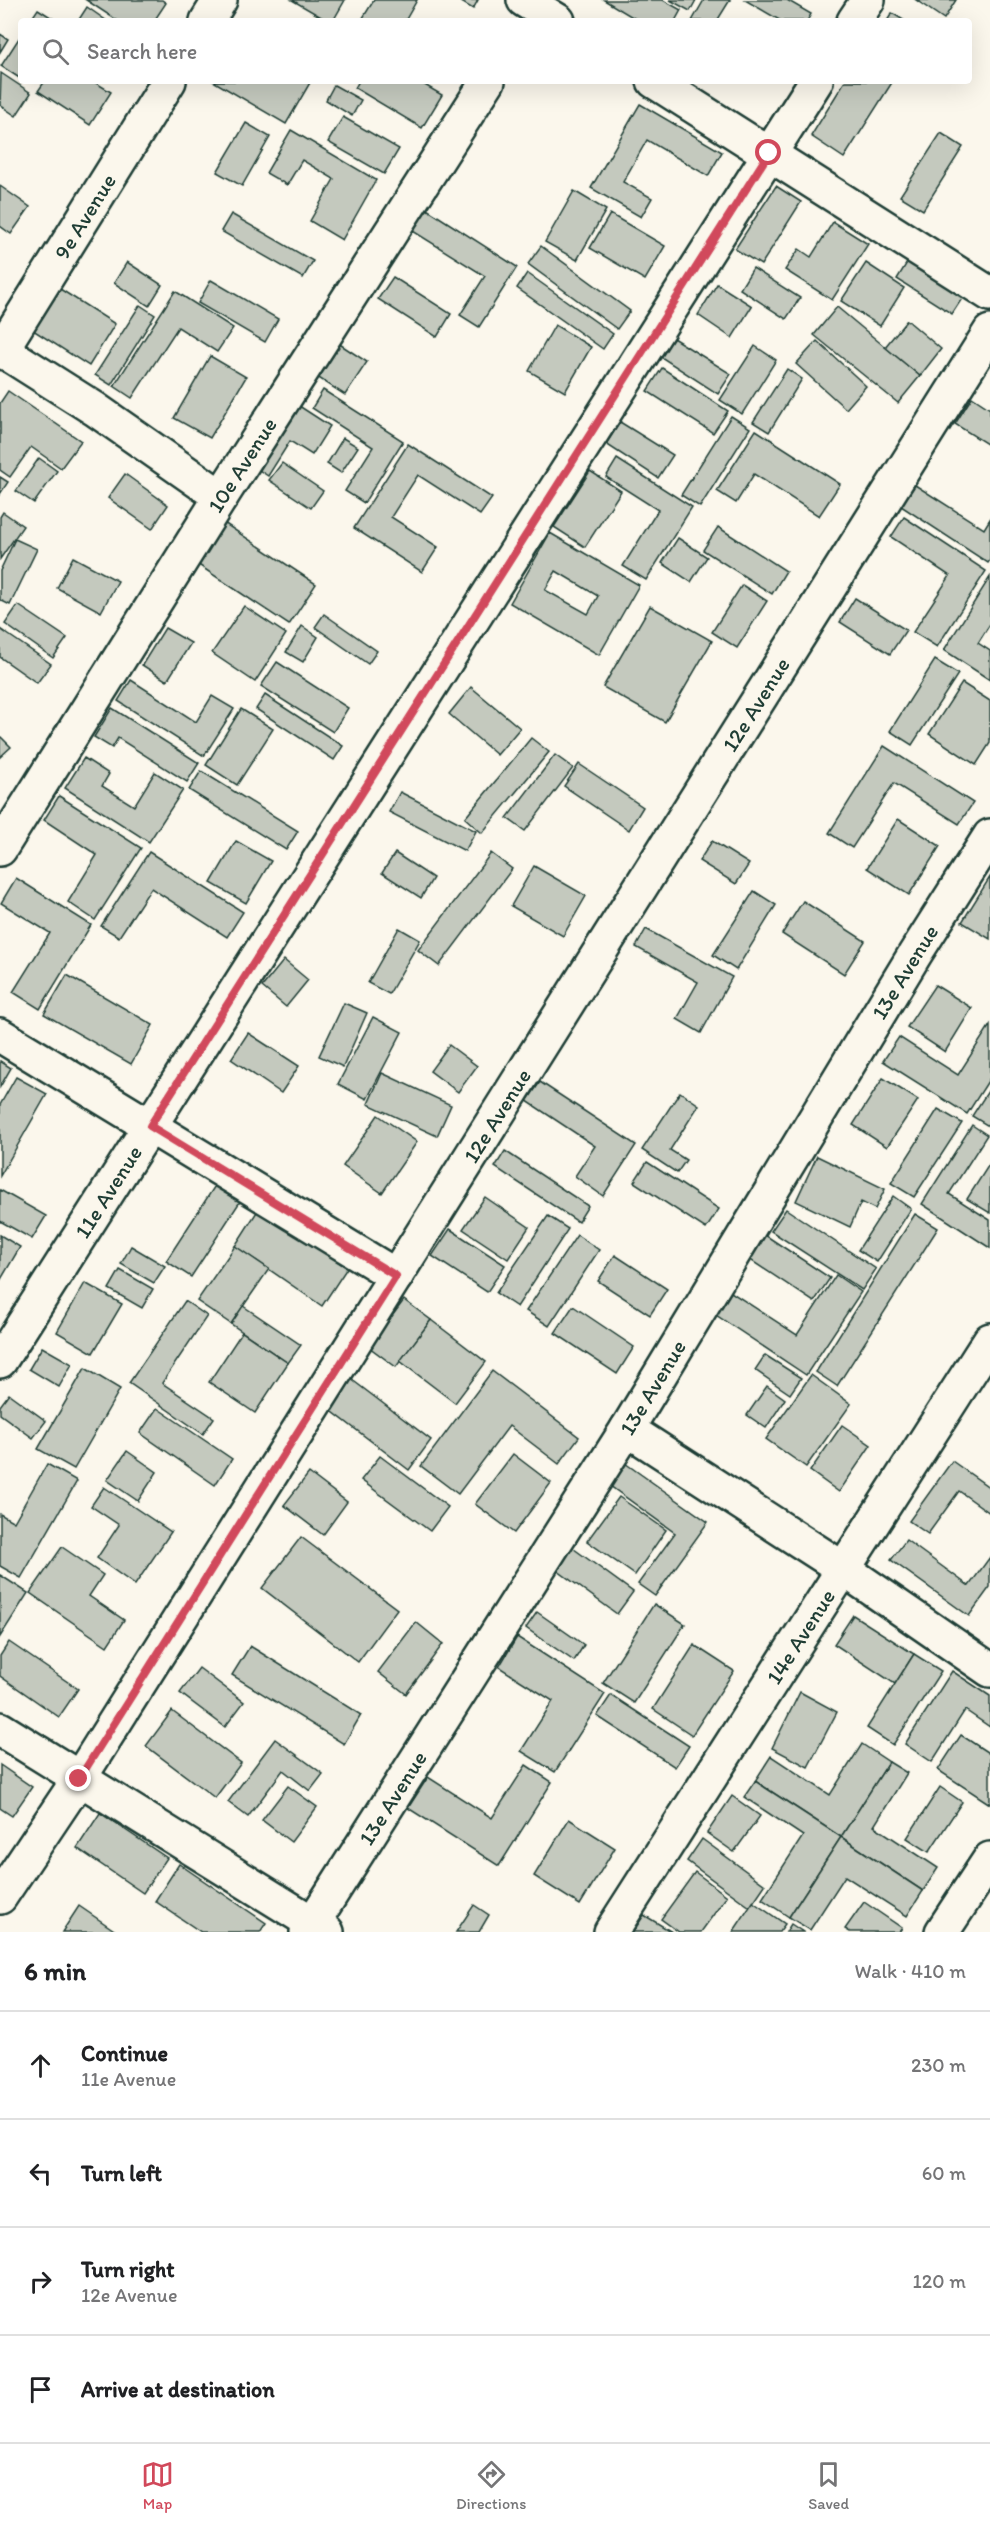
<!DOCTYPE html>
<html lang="en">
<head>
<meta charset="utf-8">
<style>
	:root { --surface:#fff; --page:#f2f2f2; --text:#202124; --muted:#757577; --line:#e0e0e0; --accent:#d1495b }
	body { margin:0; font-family:Itim,sans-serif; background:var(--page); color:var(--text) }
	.stop { position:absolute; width:18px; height:18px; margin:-14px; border:4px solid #d1495b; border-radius:50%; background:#fff }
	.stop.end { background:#d1495b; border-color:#fff; box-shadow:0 2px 6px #0008 }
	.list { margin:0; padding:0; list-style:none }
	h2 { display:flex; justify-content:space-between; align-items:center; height:78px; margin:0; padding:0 24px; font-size:26px }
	h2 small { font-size:20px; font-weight:400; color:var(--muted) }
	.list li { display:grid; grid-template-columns:39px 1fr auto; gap:18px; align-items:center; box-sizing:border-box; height:108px; padding:0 24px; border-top:2px solid var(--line) }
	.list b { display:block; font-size:22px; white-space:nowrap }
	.list p { margin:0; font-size:20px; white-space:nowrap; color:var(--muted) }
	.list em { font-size:20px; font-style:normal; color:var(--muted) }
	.icon { flex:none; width:33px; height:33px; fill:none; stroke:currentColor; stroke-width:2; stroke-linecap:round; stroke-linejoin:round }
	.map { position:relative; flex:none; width:990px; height:1932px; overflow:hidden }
	.search { position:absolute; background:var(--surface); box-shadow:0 6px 24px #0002; left:18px; right:18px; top:18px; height:66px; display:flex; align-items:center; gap:15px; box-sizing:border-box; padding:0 21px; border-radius:6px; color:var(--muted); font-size:22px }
	.sheet { height:510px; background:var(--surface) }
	nav { display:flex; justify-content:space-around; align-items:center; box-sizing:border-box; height:84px; border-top:2px solid var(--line); background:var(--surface); font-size:16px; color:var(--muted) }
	nav a { display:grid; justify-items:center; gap:3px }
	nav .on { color:var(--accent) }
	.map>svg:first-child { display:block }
	.building { fill:#c4c9be; stroke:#1f3d34; stroke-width:1.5; fill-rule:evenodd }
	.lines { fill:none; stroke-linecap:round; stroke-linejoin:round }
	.street-casing { stroke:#1f3d34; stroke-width:38 }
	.secondary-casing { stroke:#1f3d34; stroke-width:38 }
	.street { stroke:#fbf7ec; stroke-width:33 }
	.secondary { stroke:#fbf7ec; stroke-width:33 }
	.route { stroke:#d1495b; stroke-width:8 }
	.labels { text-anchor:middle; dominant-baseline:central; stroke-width:6; stroke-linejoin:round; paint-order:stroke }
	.street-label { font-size:22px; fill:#1f3d34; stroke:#fbf7ec }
</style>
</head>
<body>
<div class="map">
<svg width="990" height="1932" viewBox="0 0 990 1932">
	<rect width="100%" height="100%" fill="#fbf7ec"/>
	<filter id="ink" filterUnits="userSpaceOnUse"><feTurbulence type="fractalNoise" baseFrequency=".0167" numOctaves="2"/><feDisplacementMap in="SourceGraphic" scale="12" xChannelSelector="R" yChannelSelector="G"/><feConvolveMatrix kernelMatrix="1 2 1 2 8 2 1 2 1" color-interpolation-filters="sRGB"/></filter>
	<g filter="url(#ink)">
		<!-- building -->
		<g class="building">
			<polygon points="86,0 162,0 166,3 154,21 118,21"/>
			<polygon points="292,0 345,0 333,21 328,21"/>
			<polygon points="374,0 417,0 405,21 361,21"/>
			<polygon points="458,0 478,0 473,9"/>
			<polygon points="604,0 663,0 681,10 675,21 639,21"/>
			<polygon points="670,0 696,0 690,11"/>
			<polygon points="704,0 730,0 717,21 692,21"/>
			<polygon points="745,0 787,0 811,14 807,21 781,21"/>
			<polygon points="916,0 956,0 944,19"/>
			<polygon points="87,7 107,21 78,21"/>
			<polygon points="38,9 57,21 30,21"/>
			<polygon points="892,13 905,21 887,21"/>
			<polygon points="0,34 8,39 0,52"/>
			<polygon points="21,35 21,79 1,66"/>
			<polygon points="1,73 31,93 16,116 0,105"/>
			<polygon points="45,81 93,81 111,92 90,125 38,91"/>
			<polygon points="213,81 311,81 286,124"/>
			<polygon points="359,81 418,81 442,95 422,128 355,88"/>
			<polygon points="845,81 893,81 844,158 811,136"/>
			<polygon points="334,85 361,100 352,116 326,100"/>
			<polygon points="640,104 722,152 708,176 647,140 623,182 652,198 641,217 591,188"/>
			<polygon points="343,117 399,149 384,174 328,142"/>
			<polygon points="246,123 270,137 242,186 217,172"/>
			<polygon points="291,130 376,180 342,240 310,221 334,179 302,160 287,185 266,173"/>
			<polygon points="941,133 963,147 923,210 900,196"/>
			<polygon points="0,186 30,207 11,234 0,226"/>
			<polygon points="776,186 801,202 761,265 735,249"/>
			<polygon points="574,191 606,210 577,260 545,242"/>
			<polygon points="422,206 517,267 479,327 460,315 485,276 408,228"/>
			<polygon points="231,214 313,261 303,278 221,231"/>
			<polygon points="610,214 665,246 645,280 590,248"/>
			<polygon points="833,222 868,244 832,300 785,270 799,249 811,257"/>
			<polygon points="541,246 630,311 617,329 528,264"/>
			<polygon points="908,261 963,297 952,314 897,279"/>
			<polygon points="127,262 162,285 149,306 114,283"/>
			<polygon points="866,263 904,288 880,326 841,301"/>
			<polygon points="753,268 800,298 786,319 740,289"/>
			<polygon points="527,273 613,334 603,349 517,288"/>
			<polygon points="393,277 451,314 437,337 378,299"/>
			<polygon points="211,280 278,319 265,342 198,303"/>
			<polygon points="717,284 752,306 732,338 698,315"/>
			<polygon points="60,289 115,324 89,366 33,330"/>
			<polygon points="175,291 233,328 217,352 178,327 132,398 114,386"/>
			<polygon points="140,305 155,315 111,385 95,375"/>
			<polygon points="837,307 920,376 898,403 814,335"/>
			<polygon points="907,320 941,349 920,376 885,347"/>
			<polygon points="555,325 591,347 565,392 529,371"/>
			<polygon points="673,338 731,374 718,394 661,357"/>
			<polygon points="335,341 367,362 345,395 314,375"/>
			<polygon points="817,341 866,386 846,409 796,364"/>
			<polygon points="755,346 776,360 742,414 720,400"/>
			<polygon points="210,356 246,377 210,438 174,418"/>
			<polygon points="662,368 728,411 713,433 647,391"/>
			<polygon points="787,369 802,379 769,432 753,422"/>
			<polygon points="323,390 403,441 364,503 345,491 373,447 312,408"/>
			<polygon points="8,391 81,441 61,468 31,447 10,477 0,470 0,403"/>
			<polygon points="972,397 990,409 990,446 955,424"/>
			<polygon points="293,402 330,426 312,455 290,441 268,476 253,466"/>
			<polygon points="731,416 750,428 700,507 681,495"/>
			<polygon points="620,422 673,455 658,478 606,444"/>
			<polygon points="756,430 840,484 819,516 754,474 736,503 717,491"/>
			<polygon points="343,438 358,447 341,473 327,464"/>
			<polygon points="408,444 492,498 480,515 418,475 391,517 438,547 422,572 354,528"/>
			<polygon points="39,458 57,471 34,503 16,491"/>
			<polygon points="617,459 692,507 646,580 623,566 658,510 606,477"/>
			<polygon points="282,463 323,491 311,508 269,480"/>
			<polygon points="590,471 621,491 585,547 554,527"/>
			<polygon points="125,474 168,505 152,529 108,498"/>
			<polygon points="0,477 8,482 0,494"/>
			<polygon points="915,485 984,529 990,519 990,560 988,563 901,506"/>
			<polygon points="3,512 23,526 0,559 0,517"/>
			<polygon points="904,517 986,571 937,647 913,632 950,576 891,537"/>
			<polygon points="224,523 316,584 289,625 197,564"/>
			<polygon points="718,527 786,571 772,594 703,550"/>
			<path d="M 550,533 L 639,585 L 599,655 L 510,603 ZM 556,571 L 598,596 L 588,614 L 545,590 Z"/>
			<polygon points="678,538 707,557 691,582 662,563"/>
			<polygon points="15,539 37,549 10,605 0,600 0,571"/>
			<polygon points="73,557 118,581 101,612 57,588"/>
			<polygon points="990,577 990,624 978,643 990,651 990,680 944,650"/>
			<polygon points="742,585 767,601 737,648 712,632"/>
			<polygon points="855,598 906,630 890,654 840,622"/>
			<polygon points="18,605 67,638 53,658 5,624"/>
			<polygon points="244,606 286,634 255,682 212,653"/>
			<polygon points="650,606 712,641 665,722 603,687"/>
			<polygon points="324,614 377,651 368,664 315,627"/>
			<polygon points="302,626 318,637 303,662 286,652"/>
			<polygon points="165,628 191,643 167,681 142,665"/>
			<polygon points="0,629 51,664 37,683 0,657"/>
			<polygon points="935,660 958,674 912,745 890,731"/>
			<polygon points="277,662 348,708 333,732 261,686"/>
			<polygon points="131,680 196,722 212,696 234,709 204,756 118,701"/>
			<polygon points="962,683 990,701 990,743 976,765 929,734"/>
			<polygon points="471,687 520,728 497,755 449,714"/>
			<polygon points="265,695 343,746 334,760 256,709"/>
			<polygon points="112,708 199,763 187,782 118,738 112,748 94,737"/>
			<polygon points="241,709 273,729 237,785 206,765"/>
			<polygon points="0,736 11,747 0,757"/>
			<polygon points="531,738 549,752 482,833 465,818"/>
			<polygon points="884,746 973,803 959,824 894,783 852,848 829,833"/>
			<polygon points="555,755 573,768 525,831 507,818"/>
			<polygon points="84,758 109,774 102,786 134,806 155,772 183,790 149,842 65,788"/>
			<polygon points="579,764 643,807 629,830 564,786"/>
			<polygon points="201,771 298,831 286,850 189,790"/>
			<polygon points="400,792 476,831 465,851 389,812"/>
			<polygon points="59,796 141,848 95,920 68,902 97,855 44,820"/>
			<polygon points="898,819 940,846 909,895 867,868"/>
			<polygon points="236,841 271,861 246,903 211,883"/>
			<polygon points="712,841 749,864 736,884 699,861"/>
			<polygon points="149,852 243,912 227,937 151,888 119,937 101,926"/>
			<polygon points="395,853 433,878 421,898 382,873"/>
			<polygon points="491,853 512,869 439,966 418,950"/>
			<polygon points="534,866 586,896 563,936 511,906"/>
			<polygon points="990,877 990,939 962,922"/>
			<polygon points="16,878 91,925 40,1009 13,992 50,933 1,903"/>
			<polygon points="754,891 776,905 736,970 713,955"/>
			<polygon points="803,901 865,941 844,974 782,934"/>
			<polygon points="399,928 420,940 389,994 368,983"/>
			<polygon points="646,929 732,977 701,1033 677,1019 698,982 636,947"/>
			<polygon points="284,960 308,980 286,1007 262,987"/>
			<polygon points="67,975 153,1025 131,1064 44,1014"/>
			<polygon points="935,985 972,1008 945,1052 907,1027"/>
			<polygon points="344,1003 367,1013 343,1067 319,1056"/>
			<polygon points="373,1017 402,1032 367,1099 338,1084"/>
			<polygon points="990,1025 990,1078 967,1114 883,1061 899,1037 958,1075"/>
			<polygon points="248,1033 299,1066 281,1093 231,1059"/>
			<polygon points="449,1045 477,1066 458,1092 430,1071"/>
			<polygon points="0,1061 11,1068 0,1087"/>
			<polygon points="382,1073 451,1105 437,1136 368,1104"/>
			<polygon points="16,1077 47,1094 0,1176 0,1105"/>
			<polygon points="883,1078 918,1100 887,1147 853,1125"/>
			<polygon points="540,1082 636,1145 603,1196 575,1176 595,1146 527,1101"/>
			<polygon points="990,1088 990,1127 972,1116"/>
			<polygon points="680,1092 699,1105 670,1150 686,1160 677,1173 642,1150"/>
			<polygon points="938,1109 962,1123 914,1197 891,1183"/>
			<polygon points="378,1115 417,1142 382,1193 343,1166"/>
			<polygon points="972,1125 987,1135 949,1194 990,1220 990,1248 922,1204"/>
			<polygon points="505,1151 588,1206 578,1222 495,1167"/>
			<polygon points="817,1156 885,1189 875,1209 861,1202 850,1227 796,1201"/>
			<polygon points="647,1162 719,1209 706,1229 634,1182"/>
			<polygon points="990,1163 990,1213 967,1199"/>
			<polygon points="220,1178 245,1194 191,1277 166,1261"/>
			<polygon points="0,1190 46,1216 32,1239 0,1221"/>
			<polygon points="893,1196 911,1209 877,1262 858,1250"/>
			<polygon points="485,1197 529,1227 508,1259 463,1229"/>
			<polygon points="260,1207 347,1268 322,1306 235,1246"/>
			<polygon points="786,1209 876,1269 862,1290 771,1231"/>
			<polygon points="915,1214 938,1228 837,1386 816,1372"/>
			<polygon points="548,1216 568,1229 517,1307 496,1293"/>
			<polygon points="450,1229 505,1265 487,1292 432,1256"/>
			<polygon points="0,1235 20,1247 0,1281"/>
			<polygon points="577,1235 599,1250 549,1326 526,1311"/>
			<polygon points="765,1235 830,1278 814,1302 749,1259"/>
			<polygon points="131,1246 165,1266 154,1283 121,1264"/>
			<polygon points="235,1246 269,1269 231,1324 197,1301"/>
			<polygon points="615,1255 667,1289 650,1315 598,1281"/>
			<polygon points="120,1270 153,1289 142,1308 109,1289"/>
			<polygon points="836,1275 861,1292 806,1375 716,1315 731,1292 797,1335"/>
			<polygon points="85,1283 122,1304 93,1353 57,1332"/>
			<polygon points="404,1300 431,1320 396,1367 369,1347"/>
			<polygon points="185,1301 207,1316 162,1383 214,1418 203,1434 129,1383"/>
			<polygon points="243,1306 301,1345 288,1363 231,1324"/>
			<polygon points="573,1306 634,1347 617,1374 555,1333"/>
			<polygon points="431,1320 486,1362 455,1403 400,1361"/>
			<polygon points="242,1332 288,1363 255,1413 209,1382"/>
			<polygon points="42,1347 72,1364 59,1387 29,1369"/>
			<polygon points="765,1355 801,1378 790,1394 755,1370"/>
			<polygon points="85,1368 120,1389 74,1469 38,1449"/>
			<polygon points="492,1371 579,1437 559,1464 509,1426 458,1494 421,1466"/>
			<polygon points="811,1375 851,1404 806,1467 766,1439"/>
			<polygon points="351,1379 431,1440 409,1470 329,1409"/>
			<polygon points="767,1386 785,1399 766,1428 747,1415"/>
			<polygon points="9,1394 46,1421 33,1438 0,1414 0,1406"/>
			<polygon points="157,1408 232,1459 215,1485 140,1433"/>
			<polygon points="842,1425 871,1445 839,1492 810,1471"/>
			<polygon points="127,1451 157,1472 138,1501 107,1480"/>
			<polygon points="513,1454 551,1483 514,1533 475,1504"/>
			<polygon points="380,1456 448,1507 430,1531 361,1480"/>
			<polygon points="622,1461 708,1522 655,1596 638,1584 675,1533 606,1483"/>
			<polygon points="952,1461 990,1488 990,1513 959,1491 928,1534 909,1521"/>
			<polygon points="47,1464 77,1481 21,1578 0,1566 0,1514 14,1522"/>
			<polygon points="309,1473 347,1502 323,1535 284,1505"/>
			<polygon points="104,1487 171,1532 135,1585 97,1558 119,1525 91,1506"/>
			<polygon points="619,1497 666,1530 635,1575 587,1541"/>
			<polygon points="301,1537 397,1609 358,1662 262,1588"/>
			<polygon points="906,1540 969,1586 990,1557 990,1587 969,1616 891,1560"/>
			<polygon points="570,1546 633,1592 617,1614 554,1568"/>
			<polygon points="62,1547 103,1575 89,1596 124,1620 107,1646 30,1593"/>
			<polygon points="0,1575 28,1593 0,1637"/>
			<polygon points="654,1604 685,1624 634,1703 603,1683"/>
			<polygon points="537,1612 584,1645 574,1661 526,1628"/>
			<polygon points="853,1615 914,1654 895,1684 834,1644"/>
			<polygon points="416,1622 443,1644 406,1694 378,1672"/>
			<polygon points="517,1637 605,1694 555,1772 521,1751 553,1701 499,1667"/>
			<polygon points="9,1642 78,1689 59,1717 0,1676 0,1656"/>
			<polygon points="694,1645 734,1671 692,1735 653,1709"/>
			<polygon points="250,1646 361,1715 344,1744 232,1675"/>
			<polygon points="914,1654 941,1671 893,1745 867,1728"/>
			<polygon points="199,1668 244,1702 225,1727 180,1693"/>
			<polygon points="952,1671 990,1696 990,1727 965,1710 932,1762 905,1744"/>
			<polygon points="800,1692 837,1712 808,1767 772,1748"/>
			<polygon points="611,1695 689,1746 675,1767 597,1716"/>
			<polygon points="172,1711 241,1763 215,1798 146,1746"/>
			<polygon points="961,1735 990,1754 990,1804 938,1770"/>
			<polygon points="275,1739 323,1774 310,1791 283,1770 248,1817 228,1802"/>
			<polygon points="862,1744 889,1762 841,1837 755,1781 771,1756 830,1795"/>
			<polygon points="889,1762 907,1773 874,1826 938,1868 923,1891 841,1837"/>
			<polygon points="0,1765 32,1787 12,1816 0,1808"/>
			<polygon points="526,1765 552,1782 499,1866 408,1808 428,1777 492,1818"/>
			<polygon points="755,1781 841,1837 789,1917 762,1899 803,1836 744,1797"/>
			<polygon points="288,1786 317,1807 291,1842 262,1820"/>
			<polygon points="940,1787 962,1802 929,1852 907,1838"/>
			<polygon points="732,1796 760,1816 734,1852 707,1833"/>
			<polygon points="100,1813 167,1858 143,1893 77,1848"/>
			<polygon points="569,1819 615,1848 580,1905 534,1876"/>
			<polygon points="841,1837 923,1891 907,1916 845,1876 810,1930 789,1917"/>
			<polygon points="702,1839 765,1885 750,1907 687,1861"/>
			<polygon points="179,1864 266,1923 260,1932 201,1932 155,1901"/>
			<polygon points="695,1872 727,1896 701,1932 679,1932 661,1919"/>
			<polygon points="753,1902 785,1924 779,1932 733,1932"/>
			<polygon points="864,1902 902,1928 899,1932 850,1932 845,1929"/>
			<polygon points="474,1905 489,1915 479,1932 456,1932"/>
			<polygon points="79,1906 117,1932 62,1932"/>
			<polygon points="644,1915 672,1932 633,1932"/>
			<polygon points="791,1924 803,1932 786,1932"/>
		</g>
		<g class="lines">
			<defs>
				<g id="street">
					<polyline points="524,0 558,21"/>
					<polyline points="207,21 220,0"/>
					<polyline points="854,21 868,0"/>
					<polyline points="654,81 990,294"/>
					<polyline points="2,350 95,409 221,497"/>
					<path id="s1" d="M 0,352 L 169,81"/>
					<path id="s2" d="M 0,849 L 221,497 L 488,81"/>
					<polyline points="0,1035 396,1276"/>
					<path id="s3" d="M 0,1361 L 816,81"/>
					<polyline points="627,1429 842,1568 990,1670"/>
					<path id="s4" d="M 0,1897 L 79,1779 L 990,332"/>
					<path id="s5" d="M 307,1932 L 627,1429 L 915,954 L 990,836"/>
					<path id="s6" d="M 611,1932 L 990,1340"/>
					<polyline points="942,1932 990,1859"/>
				</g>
				<polyline id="secondary" points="0,1729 327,1932"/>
			</defs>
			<!-- street casing -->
			<use href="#street" class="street-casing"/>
			<!-- secondary casing -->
			<use href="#secondary" class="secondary-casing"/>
			<!-- street -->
			<use href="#street" class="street"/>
			<!-- secondary -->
			<use href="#secondary" class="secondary"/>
		</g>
	</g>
	<g class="lines" filter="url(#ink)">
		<!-- route -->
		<polyline class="route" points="79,1779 396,1276 150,1126 769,153"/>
	</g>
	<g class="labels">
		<!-- street labels -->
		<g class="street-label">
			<text stroke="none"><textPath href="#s1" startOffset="160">9e Avenue</textPath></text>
			<text stroke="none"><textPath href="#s2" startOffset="454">10e Avenue</textPath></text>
			<text stroke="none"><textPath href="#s4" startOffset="1412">12e Avenue</textPath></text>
			<text stroke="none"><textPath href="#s5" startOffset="1131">13e Avenue</textPath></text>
			<text stroke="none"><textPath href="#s4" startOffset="926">12e Avenue</textPath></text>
			<text stroke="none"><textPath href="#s3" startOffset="201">11e Avenue</textPath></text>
			<text stroke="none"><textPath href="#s5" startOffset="645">13e Avenue</textPath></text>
			<text stroke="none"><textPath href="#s6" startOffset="351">14e Avenue</textPath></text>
			<text stroke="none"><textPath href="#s5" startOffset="159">13e Avenue</textPath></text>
		</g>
	</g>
</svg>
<div class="stop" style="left:769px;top:153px"></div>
<div class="stop end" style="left:79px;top:1779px"></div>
<div class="search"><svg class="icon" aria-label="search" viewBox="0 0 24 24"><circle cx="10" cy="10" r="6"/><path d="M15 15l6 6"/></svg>Search here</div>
</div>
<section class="sheet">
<h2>6 min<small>Walk · 410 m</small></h2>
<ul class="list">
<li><svg class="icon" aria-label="ahead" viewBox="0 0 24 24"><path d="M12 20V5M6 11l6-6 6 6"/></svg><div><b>Continue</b><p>11e Avenue</p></div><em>230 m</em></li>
<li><svg class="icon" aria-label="left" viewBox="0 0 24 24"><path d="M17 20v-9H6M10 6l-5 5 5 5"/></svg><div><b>Turn left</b></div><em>60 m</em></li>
<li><svg class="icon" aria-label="right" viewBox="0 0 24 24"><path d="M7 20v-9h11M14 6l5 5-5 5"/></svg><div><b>Turn right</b><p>12e Avenue</p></div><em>120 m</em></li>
<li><svg class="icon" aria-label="arrive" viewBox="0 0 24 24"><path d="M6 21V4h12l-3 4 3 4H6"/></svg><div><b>Arrive at destination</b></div></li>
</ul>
</section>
<nav>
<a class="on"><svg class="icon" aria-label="map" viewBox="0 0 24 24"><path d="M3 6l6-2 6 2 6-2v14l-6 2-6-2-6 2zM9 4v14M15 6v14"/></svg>Map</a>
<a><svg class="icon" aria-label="directions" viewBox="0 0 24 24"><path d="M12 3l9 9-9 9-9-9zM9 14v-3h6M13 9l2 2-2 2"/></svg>Directions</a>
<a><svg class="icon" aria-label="saved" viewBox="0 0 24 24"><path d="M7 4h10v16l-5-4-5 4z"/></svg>Saved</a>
</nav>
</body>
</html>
